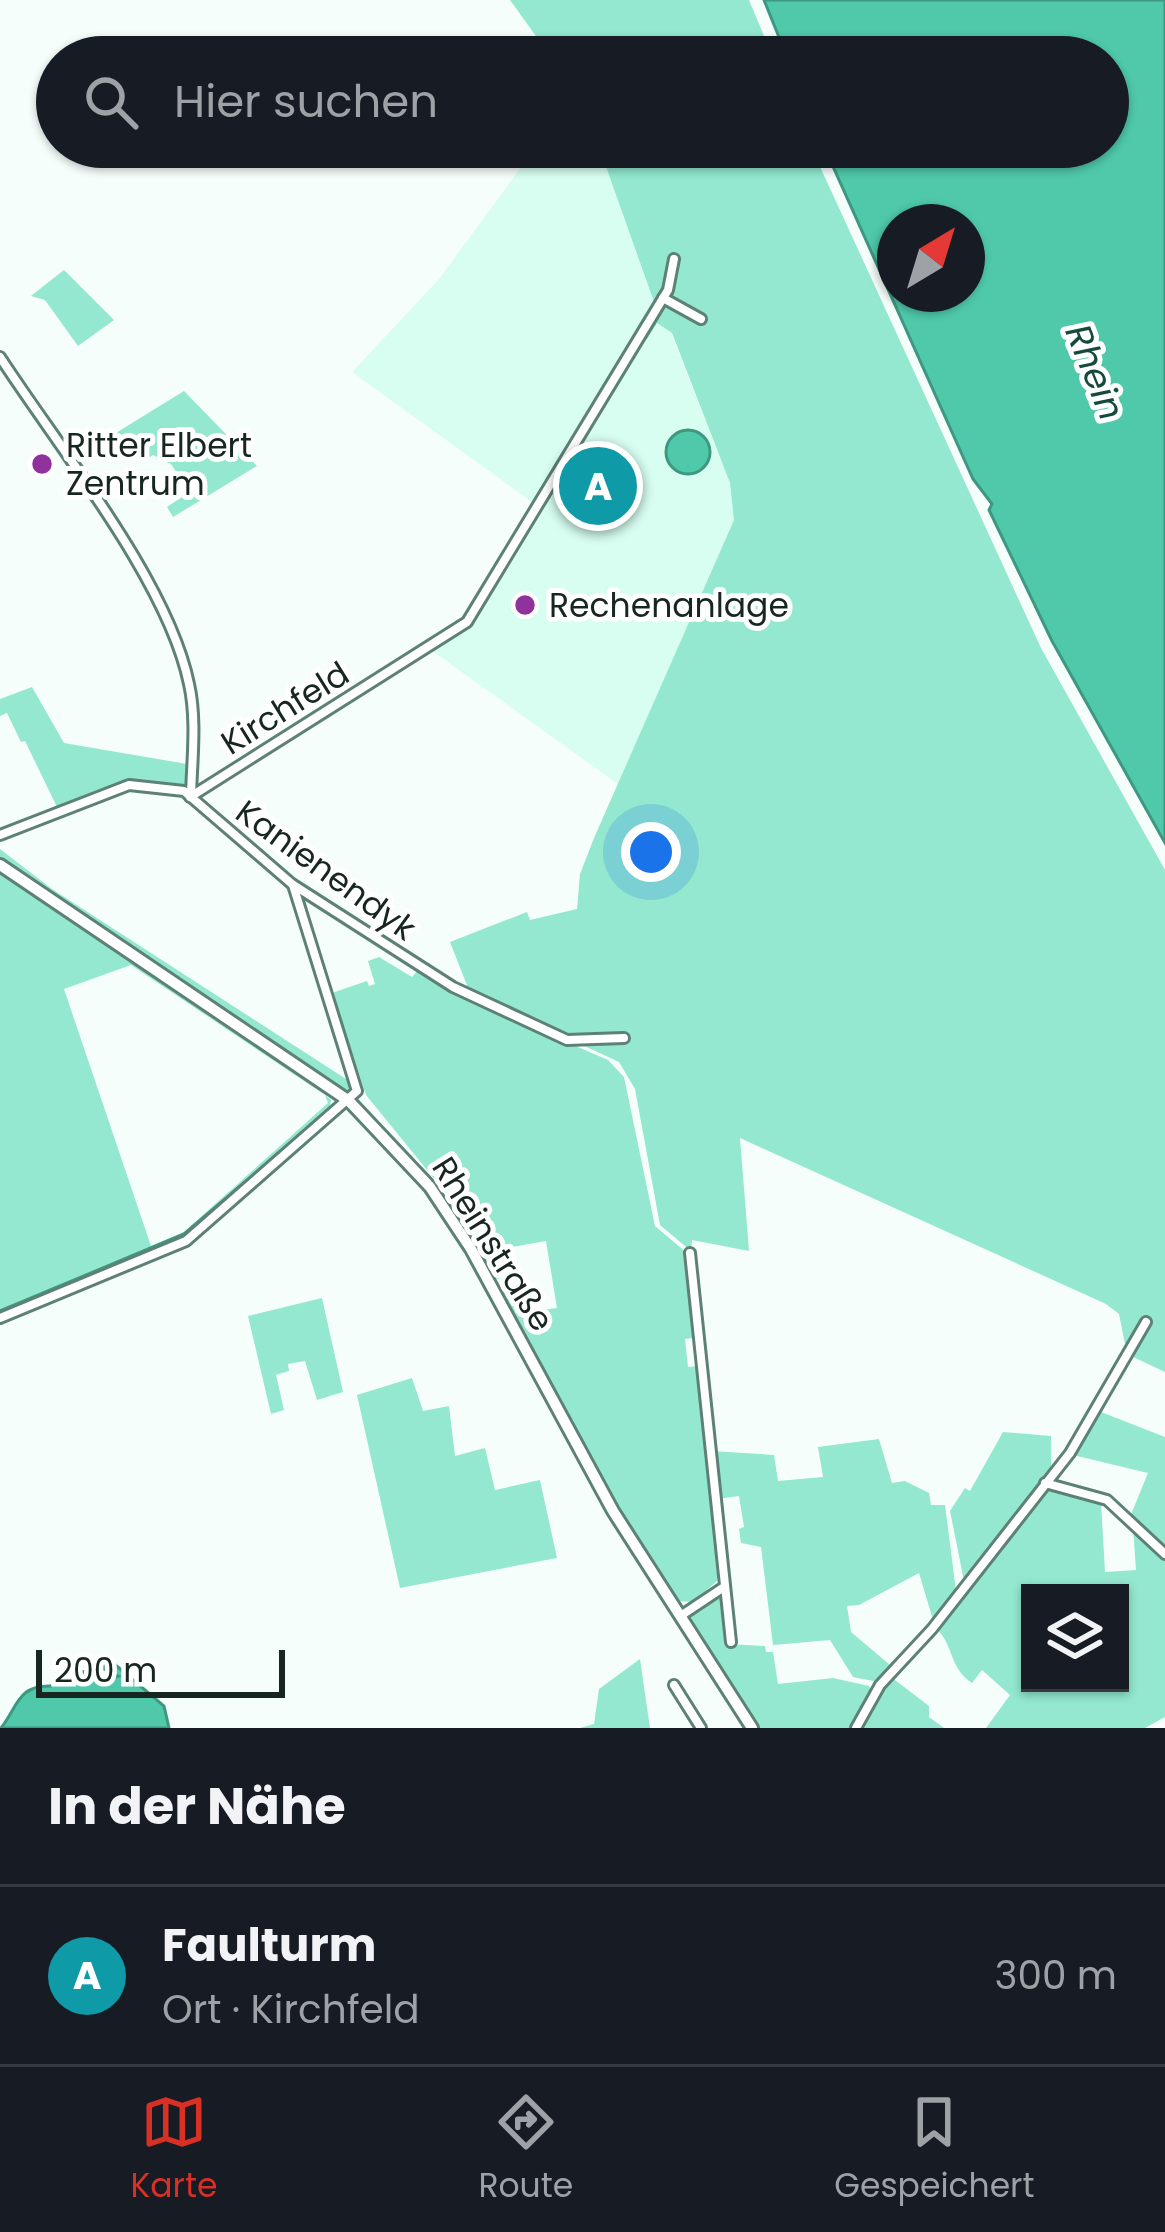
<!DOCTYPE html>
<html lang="de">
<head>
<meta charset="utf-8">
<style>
	:root { --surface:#171b24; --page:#20242c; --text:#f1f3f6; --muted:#9ea1a6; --line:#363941; --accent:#d93025 }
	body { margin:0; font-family:Poppins,sans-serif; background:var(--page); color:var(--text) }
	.controls { position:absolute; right:36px; bottom:36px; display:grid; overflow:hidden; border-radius:0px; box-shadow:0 3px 9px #0004 }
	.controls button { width:108px; height:108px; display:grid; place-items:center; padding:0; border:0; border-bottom:3px solid var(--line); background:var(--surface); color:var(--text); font:60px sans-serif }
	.compass { position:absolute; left:877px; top:204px; width:108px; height:108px; border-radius:50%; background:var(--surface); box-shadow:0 3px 9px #0004; rotate:38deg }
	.scale { position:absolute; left:36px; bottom:30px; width:249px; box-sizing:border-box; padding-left:12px; border:6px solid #172621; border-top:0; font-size:33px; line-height:42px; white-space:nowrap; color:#172621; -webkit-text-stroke:9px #fff; paint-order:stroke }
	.you { position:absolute; left:651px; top:852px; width:42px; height:42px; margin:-30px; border:9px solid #fff; border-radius:50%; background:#1a73e8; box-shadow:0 0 0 18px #1a73e833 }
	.badge { display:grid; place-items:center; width:78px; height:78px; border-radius:50%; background:var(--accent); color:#fff; font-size:39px; font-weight:700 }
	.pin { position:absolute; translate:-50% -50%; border:6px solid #fff; box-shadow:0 3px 12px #0006 }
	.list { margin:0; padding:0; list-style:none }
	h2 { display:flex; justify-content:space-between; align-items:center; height:156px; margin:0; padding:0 48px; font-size:51px }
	h2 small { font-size:39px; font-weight:400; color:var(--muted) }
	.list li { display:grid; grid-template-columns:78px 1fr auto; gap:36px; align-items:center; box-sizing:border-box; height:180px; padding:0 48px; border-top:3px solid var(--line) }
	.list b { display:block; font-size:45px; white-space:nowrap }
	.list p { margin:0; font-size:39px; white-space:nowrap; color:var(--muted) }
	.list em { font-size:39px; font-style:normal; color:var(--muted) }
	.icon { flex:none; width:66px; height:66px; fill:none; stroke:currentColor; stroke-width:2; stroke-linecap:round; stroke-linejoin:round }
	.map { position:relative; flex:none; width:1165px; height:1728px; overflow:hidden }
	.search { position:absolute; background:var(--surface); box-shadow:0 3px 9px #0004; left:36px; right:36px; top:36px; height:132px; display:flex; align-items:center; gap:30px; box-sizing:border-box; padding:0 42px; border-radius:66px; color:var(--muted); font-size:45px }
	.sheet { height:336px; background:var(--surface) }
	nav { display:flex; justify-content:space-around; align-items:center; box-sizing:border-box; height:168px; border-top:3px solid var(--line); background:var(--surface); font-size:33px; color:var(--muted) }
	nav a { display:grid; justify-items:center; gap:6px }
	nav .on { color:var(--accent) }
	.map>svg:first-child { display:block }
	.built { fill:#d7fef1 }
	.green { fill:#93e8cf; fill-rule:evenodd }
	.water { fill:#4fc9aa; stroke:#3e9881; stroke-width:3; fill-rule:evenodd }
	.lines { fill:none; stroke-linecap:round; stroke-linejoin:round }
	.stream { stroke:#3e9881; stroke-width:3 }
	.minor-casing { stroke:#5d8176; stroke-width:14 }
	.secondary-casing { stroke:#5d8176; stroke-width:16 }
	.minor { stroke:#fff; stroke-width:8 }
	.secondary { stroke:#fff; stroke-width:10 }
	.poi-dot { fill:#90329b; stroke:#fff; stroke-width:4.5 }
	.labels { text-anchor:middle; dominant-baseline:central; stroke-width:10; stroke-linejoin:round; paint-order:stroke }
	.poi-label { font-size:33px; fill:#172621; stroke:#fff; text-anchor:start }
	.street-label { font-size:33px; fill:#172621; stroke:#fff }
	.water-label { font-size:36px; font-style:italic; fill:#164a3d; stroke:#fff }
</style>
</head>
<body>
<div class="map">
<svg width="1165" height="1728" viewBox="0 0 1165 1728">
	<rect width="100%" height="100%" fill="#f6fefb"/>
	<!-- built -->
	<g class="built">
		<polygon points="536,147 599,147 654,303 535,504 352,372 439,279"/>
		<polygon points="657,323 671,333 730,483 734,520 618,784 431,650 470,626 642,336"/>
	</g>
	<!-- green -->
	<g class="green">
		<polygon points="510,0 749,0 773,57 551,57"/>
		<polygon points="599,147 811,147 1041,648 1165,870 1165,1372 1127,1354 1119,1314 1106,1304 740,1138 749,1251 692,1240 691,1251 660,1225 635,1089 619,1062 470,993 450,942 527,912 530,920 577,909 580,874 594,838 734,520 730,483 672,333 657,323 647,339 637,332 654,302"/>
		<polygon points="64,270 114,320 78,346 45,300 31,296"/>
		<polygon points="184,391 257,466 173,517 167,507 189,492 171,464 153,455 144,460 134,444 122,452 111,436"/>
		<path d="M 32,687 L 64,743 L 187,764 L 186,788 C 134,771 105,786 57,807 L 25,741 L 21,742 L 7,713 L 0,716 L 0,699 Z"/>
		<polygon points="0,849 52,889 349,1081 355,1091 349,1093 47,898 0,861"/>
		<path d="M 0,873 L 277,1055 L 331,1100 L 329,1113 L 185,1235 L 0,1313 ZM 131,965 L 325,1095 L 328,1103 L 184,1232 L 151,1246 L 64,989 Z"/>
		<polygon points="379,957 412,977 418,970 467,999 608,1060 624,1077 655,1226 688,1254 694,1338 685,1339 688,1367 698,1366 721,1566 717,1581 693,1602 678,1601 621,1517 501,1293 505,1287 521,1313 557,1308 546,1241 485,1252 500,1279 493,1278 458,1208 366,1095 332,993 367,981 369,986 375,984 368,961"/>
		<polygon points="322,1298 343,1392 317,1400 305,1361 288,1364 289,1371 276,1375 284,1410 271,1414 248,1316"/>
		<polygon points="412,1378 423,1411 449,1406 455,1456 485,1448 495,1490 540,1480 557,1558 400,1588 357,1395"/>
		<polygon points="1101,1412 1165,1437 1165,1551 1130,1517 1148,1473 1073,1455 1095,1413"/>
		<polygon points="1003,1432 1051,1436 1051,1470 964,1581 950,1511 965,1488 970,1491"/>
		<polygon points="879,1439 892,1483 905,1481 929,1493 931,1505 945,1505 956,1591 933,1620 919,1573 859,1605 847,1606 851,1632 890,1665 878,1682 853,1677 830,1640 773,1645 761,1547 741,1543 739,1529 744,1527 739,1496 717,1499 711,1451 774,1455 778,1481 823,1477 818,1447"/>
		<path d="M 1048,1487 L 1101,1502 L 1105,1572 L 1136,1570 L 1133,1527 L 1165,1558 L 1165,1717 L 1145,1728 L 986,1728 L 1010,1695 L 982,1670 L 972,1683 C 949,1668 954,1645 936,1628 ZM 1030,1593 L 1120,1593 L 1120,1683 L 1030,1683 Z"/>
		<polygon points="716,1597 725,1600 729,1644 765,1646 766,1652 773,1652 778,1684 833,1678 869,1686 871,1691 851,1728 758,1728 690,1621 692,1614"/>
		<polygon points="640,1659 650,1728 580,1728 594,1724 599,1689"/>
		<polygon points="891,1677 929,1706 929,1717 944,1728 860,1728"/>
	</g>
	<!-- water -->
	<g class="water">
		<path d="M 764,0 L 1165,0 L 1165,843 L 1052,641 L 989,510 L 992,504 L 973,479 L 827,153 L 828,147 L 1108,147 L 1108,57 L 787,57 ZM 895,222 L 967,222 L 967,294 L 895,294 Z"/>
		<circle cx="688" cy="452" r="22"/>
		<path d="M 112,1662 L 164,1706 L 169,1728 L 1,1728 C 18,1706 18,1685 51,1686 L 64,1673 L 92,1671 L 104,1680 L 118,1676 L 104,1669 L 103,1663 Z"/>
	</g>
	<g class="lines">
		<!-- stream -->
		<polyline class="stream" points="0,1311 184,1234 323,1115"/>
		<defs>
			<g id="minor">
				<polyline points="663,298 701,319"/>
				<path d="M 0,357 C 59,448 168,581 189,684 C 197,719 192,760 191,795"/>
				<polyline points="190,797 467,622 668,290 674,259"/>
				<polyline points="0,835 129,785 184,791 292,884 453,987 567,1040 624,1038"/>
				<polyline points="690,1253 731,1642"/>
				<polyline points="0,1318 186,1241 357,1091 293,885"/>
				<polyline points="1045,1483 1107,1500 1165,1554"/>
				<polyline points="682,1615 724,1587"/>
				<polyline points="674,1685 701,1728"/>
				<polyline points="856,1728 880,1685 932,1629 1070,1453 1146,1322"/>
			</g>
			<polyline id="secondary" points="0,865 349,1101 430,1187 471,1249 613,1511 752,1728"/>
		</defs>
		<!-- minor casing -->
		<use href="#minor" class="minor-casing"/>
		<!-- secondary casing -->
		<use href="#secondary" class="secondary-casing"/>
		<!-- minor -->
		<use href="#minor" class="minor"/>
		<!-- secondary -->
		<use href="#secondary" class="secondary"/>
	</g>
	<!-- markers -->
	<g class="poi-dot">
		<circle cx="42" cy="464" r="12"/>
		<circle cx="525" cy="605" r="12"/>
	</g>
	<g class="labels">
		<!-- poi labels -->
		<g class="poi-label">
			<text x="66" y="445">Ritter Elbert<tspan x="66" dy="38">Zentrum</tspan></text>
			<text x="549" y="605">Rechenanlage</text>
		</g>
		<!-- street labels -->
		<g class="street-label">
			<text transform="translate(285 708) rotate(-32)">Kirchfeld</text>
			<text transform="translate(326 870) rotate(36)">Kanienendyk</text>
			<text transform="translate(493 1244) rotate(58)">Rheinstraße</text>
		</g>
		<!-- water labels -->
		<g class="water-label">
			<text transform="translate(1095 372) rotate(68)">Rhein</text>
		</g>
	</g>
</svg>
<div class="controls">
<button><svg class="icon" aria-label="layers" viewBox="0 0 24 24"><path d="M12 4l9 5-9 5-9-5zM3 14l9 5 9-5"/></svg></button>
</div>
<svg class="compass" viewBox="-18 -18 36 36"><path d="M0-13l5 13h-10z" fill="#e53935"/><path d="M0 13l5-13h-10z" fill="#9ea1a6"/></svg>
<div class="scale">200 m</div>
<div class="you"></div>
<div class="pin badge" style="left:598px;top:486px;background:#0f9aa8">A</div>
<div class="search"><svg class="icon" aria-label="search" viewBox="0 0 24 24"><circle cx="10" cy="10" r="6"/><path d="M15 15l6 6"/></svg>Hier suchen</div>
</div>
<section class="sheet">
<h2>In der Nähe<small></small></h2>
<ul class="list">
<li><span class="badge" style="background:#0f9aa8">A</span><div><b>Faulturm</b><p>Ort · Kirchfeld</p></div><em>300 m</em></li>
</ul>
</section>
<nav>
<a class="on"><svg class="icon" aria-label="map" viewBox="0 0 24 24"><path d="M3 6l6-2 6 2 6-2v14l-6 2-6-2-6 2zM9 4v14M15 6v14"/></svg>Karte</a>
<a><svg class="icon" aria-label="directions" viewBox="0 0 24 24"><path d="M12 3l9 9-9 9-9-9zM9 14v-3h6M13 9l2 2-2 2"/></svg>Route</a>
<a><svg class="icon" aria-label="saved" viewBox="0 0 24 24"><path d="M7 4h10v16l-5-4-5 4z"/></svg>Gespeichert</a>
</nav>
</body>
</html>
